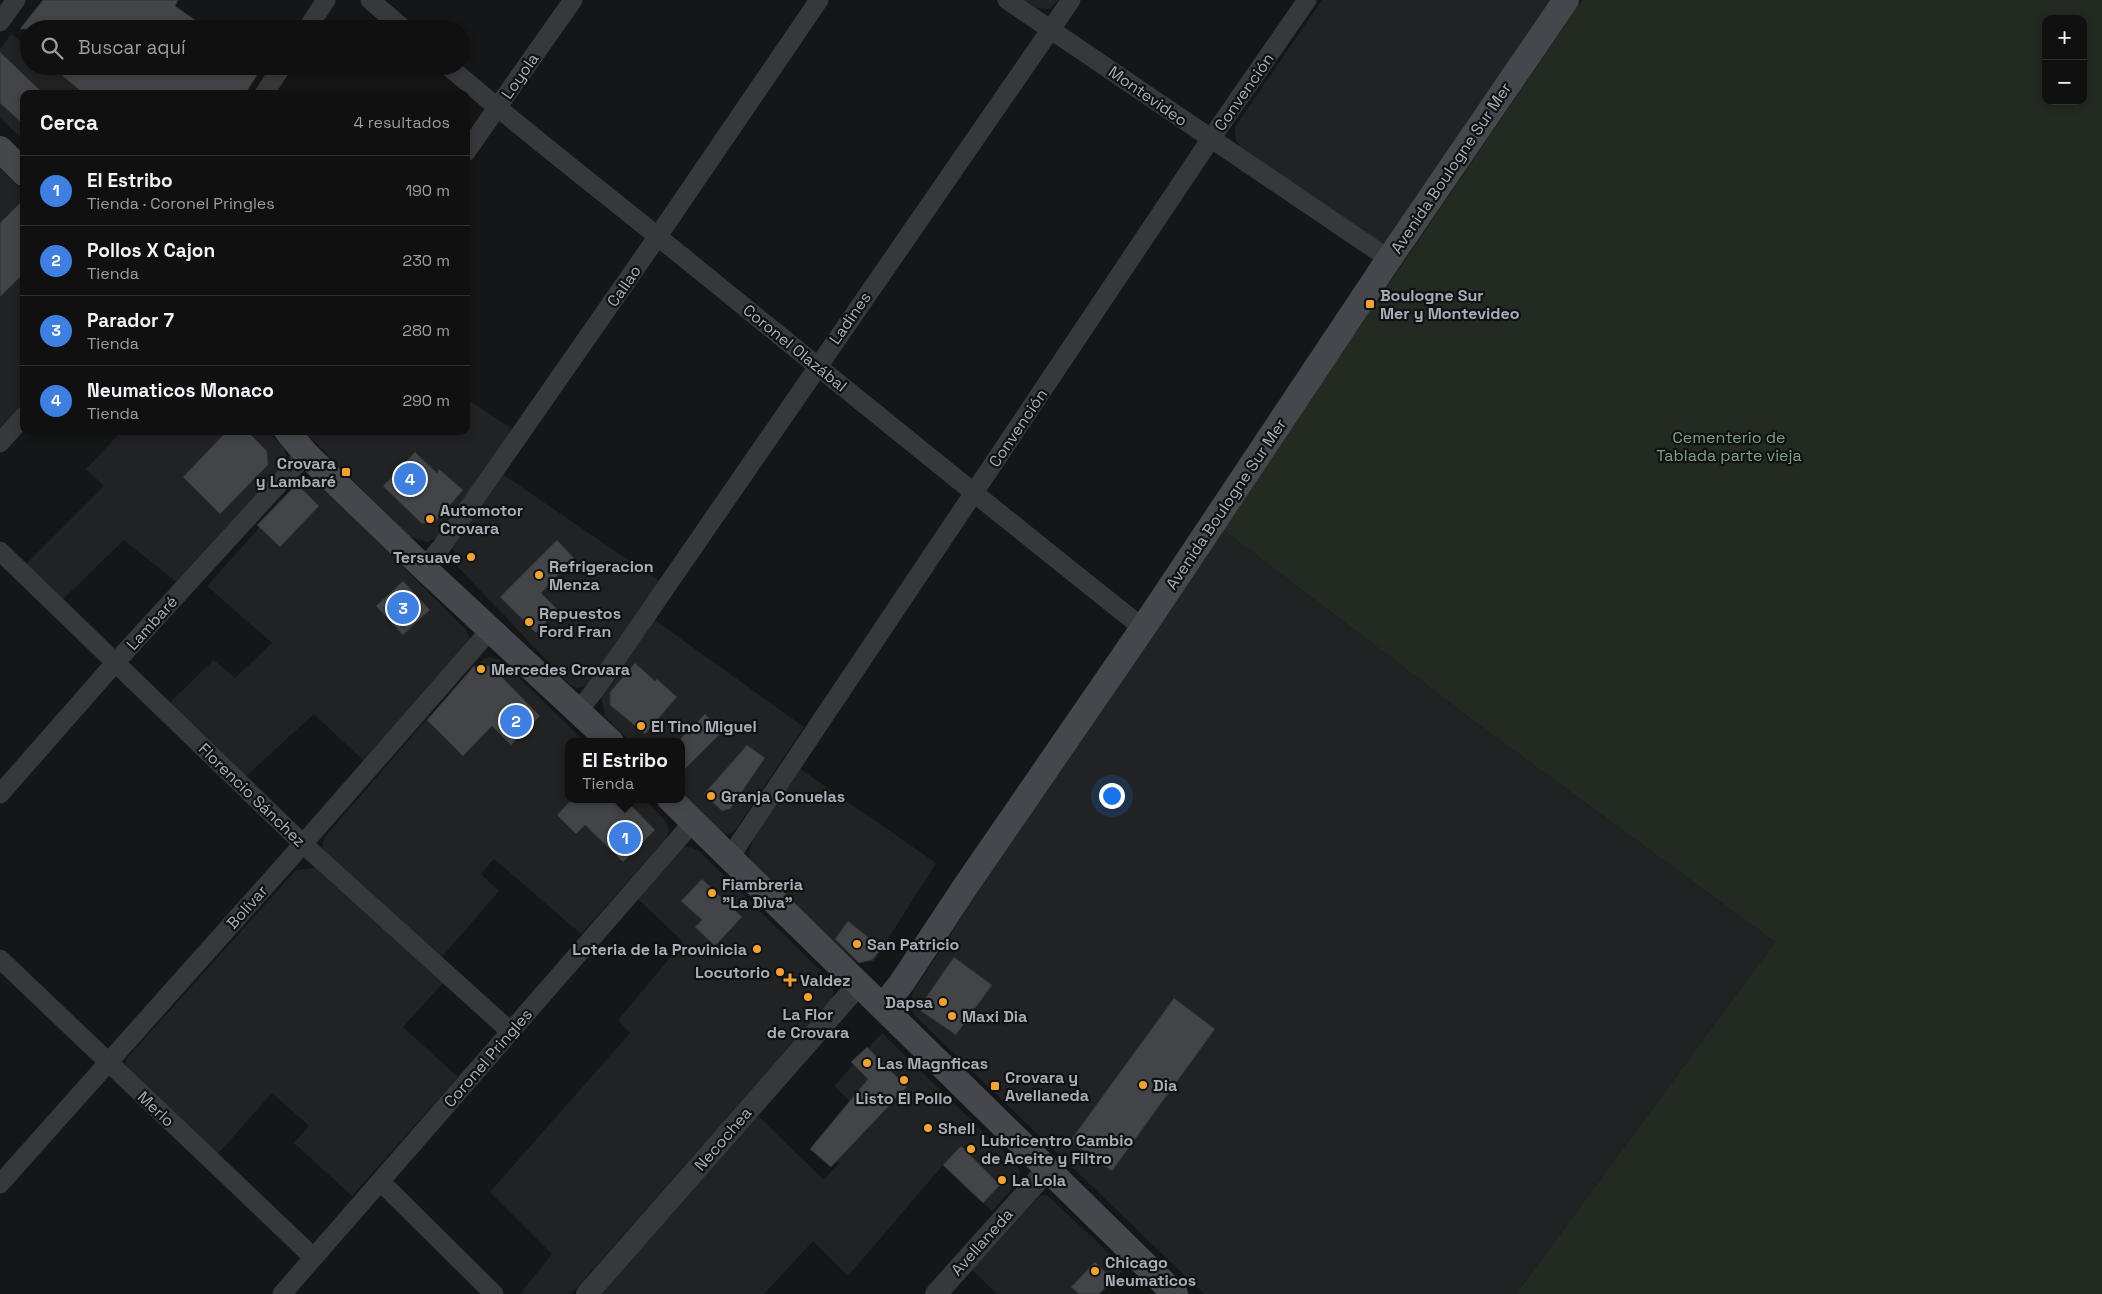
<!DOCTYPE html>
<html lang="es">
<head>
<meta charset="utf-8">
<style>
	:root { --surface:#101011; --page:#1e1e1f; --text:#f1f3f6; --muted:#9c9d9f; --line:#303031; --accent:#d93025 }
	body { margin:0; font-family:"Space Grotesk",sans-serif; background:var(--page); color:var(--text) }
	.controls { position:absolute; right:15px; top:15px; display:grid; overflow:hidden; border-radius:10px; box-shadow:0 2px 8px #0003 }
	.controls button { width:45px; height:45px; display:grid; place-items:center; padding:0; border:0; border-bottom:1px solid var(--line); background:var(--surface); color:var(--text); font:25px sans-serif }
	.you { position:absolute; left:1111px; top:795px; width:18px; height:18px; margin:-12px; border:4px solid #fff; border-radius:50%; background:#1a73e8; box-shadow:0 0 0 8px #1a73e833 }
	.badge { display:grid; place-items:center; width:32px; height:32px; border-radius:50%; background:var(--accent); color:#fff; font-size:16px; font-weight:700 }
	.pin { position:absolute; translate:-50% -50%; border:2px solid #fff; box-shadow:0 1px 5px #0006 }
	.popup { position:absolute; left:565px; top:738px; width:120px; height:65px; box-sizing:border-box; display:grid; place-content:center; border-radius:10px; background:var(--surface); filter:drop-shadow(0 1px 4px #0005); font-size:16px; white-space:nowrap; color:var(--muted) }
	.popup b { font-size:19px; color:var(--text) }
	.popup::after { content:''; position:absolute; left:50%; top:100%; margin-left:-10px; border:10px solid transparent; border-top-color:var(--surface) }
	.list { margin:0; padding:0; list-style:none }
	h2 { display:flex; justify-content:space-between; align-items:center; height:65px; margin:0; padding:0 20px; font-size:21px }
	h2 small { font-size:16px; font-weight:400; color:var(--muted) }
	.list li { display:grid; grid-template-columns:32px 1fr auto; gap:15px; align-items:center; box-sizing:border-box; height:70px; padding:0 20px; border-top:1px solid var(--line) }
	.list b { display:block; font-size:19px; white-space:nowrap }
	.list p { margin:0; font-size:16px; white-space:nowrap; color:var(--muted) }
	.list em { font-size:16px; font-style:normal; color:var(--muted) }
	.icon { flex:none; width:28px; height:28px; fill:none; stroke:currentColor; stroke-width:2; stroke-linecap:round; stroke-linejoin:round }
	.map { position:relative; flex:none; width:2102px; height:1294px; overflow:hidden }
	.search { position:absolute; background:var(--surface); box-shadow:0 2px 8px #0003; left:20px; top:20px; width:450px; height:55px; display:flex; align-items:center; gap:12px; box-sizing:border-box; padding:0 18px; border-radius:28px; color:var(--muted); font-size:19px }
	.panel { position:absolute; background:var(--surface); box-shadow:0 2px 8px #0003; left:20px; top:90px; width:450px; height:345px; border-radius:10px }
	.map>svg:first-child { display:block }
	.built { fill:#212224 }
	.green { fill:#222a22; fill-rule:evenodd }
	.building { fill:#424447; stroke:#2f3033 }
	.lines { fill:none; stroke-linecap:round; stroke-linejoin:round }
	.minor { stroke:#37383c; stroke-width:19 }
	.tertiary { stroke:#37383c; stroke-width:22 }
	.secondary { stroke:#45474c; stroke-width:26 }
	.poi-dot { fill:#f0a235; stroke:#101112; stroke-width:2 }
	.labels { text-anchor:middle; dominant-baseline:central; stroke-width:4.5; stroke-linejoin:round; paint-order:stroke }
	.street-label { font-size:16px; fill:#a8aeb7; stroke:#101112 }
	.poi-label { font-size:16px; font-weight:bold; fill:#a8aeb7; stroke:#101112; text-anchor:start }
	.park-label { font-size:16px; fill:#7fa27f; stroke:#101112 }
</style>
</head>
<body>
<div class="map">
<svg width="2102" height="1294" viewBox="0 0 2102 1294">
	<rect width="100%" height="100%" fill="#151617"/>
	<!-- built -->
	<g class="built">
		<polygon points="1024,0 1059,0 1049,9 1036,8"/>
		<polygon points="1322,0 1554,0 1384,243 1376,241 1241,148 1235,138 1235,127"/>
		<polygon points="11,34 29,48 29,66 51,66 84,94 24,94 24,141 0,118 0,49"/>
		<polygon points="0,169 24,191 24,408 0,435"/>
		<polygon points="466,398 512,429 440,537 427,542 409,536 304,431 466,431"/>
		<polygon points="122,431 267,431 285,449 287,460 284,471 181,586 124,540 62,600 26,564 104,486 86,469"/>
		<polygon points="501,473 659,581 588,685 578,688 571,686 457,566 453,548 455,540"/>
		<polygon points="309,480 319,483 466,630 470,639 468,647 366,763 314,714 245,777 169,703 214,660 235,678 272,643 207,586 301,481"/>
		<polygon points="1222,529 1478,724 1775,942 1516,1294 1204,1294 915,1016 912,1011 910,1002 913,992 995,865"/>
		<polygon points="649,616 804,727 736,829 730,834 722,835 681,793 681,742 630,742 605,716 601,694"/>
		<polygon points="489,657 498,659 503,662 585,742 569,742 569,799 644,799 664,819 668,827 668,834 664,841 581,934 494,859 481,874 499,891 442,957 327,856 322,847 324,838 426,720 483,659"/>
		<polygon points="799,768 936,863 874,961 856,962 753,867 749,858 750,848 755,836"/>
		<polygon points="684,847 690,847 698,850 825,975 833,987 833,996 830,1001 571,1294 520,1294 552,1254 490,1192 630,1033 618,1020 683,942 635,896 678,849"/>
		<polygon points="315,868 443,983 403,1027 458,1077 352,1196 294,1143 309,1126 272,1093 216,1156 128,1074 126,1065 127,1058 296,870"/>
		<polygon points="882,1033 1017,1165 1020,1173 1018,1182 992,1211 943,1165 848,1276 813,1241 764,1294 599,1294 756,1114 824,1180 839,1163 819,1143 854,1105 834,1086"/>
		<polygon points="1047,1195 1125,1268 1101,1294 997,1294 972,1270 1039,1196"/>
	</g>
	<!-- green -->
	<path class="green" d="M 1582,0 L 2102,0 L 2102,1294 L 1516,1294 L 1775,942 L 1478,724 L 1222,529 ZM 2046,19 L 2083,19 L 2083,101 L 2046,101 Z"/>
	<!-- building -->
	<g class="building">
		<polygon points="43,0 178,0 175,6 208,29 20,29"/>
		<polygon points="0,52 44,94 24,94 24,125 0,103"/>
		<polygon points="51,66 263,66 245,94 84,94"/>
		<polygon points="24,199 24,273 0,297 0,223"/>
		<polygon points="227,431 247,431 267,451 268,465 220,514 183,477"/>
		<polygon points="415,452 437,473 439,469 463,490 436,521 422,524 383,486"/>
		<polygon points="297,484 319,506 280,547 257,525"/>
		<polygon points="557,540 574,558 541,593 558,610 536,633 500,597"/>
		<polygon points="403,581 430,610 403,635 376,606"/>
		<polygon points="635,663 655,681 657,679 677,697 645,734 610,705 610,692"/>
		<polygon points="474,666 491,666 540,716 511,745 492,726 463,756 427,720"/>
		<polygon points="705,714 722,732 681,773 681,738"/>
		<polygon points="747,745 765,758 730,809 722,811 704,794"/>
		<polygon points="572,799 625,799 655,830 623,862 585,825 576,834 557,815"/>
		<polygon points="702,879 742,917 715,946 695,927 702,920 681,901"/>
		<polygon points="848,921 882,948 872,960 859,963 835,939"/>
		<polygon points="954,957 992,985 956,1035 918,1009"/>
		<polygon points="1174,998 1215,1029 1112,1171 1070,1141"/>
		<polygon points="867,1047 907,1087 831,1167 810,1149 868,1079 851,1062"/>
		<polygon points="961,1146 1000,1185 983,1203 943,1165"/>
		<polygon points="1095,1262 1113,1280 1099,1294 1079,1294 1071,1287"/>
	</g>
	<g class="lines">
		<!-- minor -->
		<g class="minor">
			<polyline points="370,0 404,29"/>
			<polyline points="1007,0 1389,259"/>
			<polyline points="0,22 16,0"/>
			<polyline points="307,29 326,0"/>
			<path d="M 448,66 C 530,136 616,202 699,270 C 847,390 994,510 1143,628"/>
			<polyline points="264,94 282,66"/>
			<polyline points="466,152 573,0"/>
			<polyline points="0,443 24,416"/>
			<polyline points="0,551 303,844 511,1032"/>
			<polyline points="424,568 442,546 658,236 819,0"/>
			<polyline points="579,710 595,690 1071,0"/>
			<polyline points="0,794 115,663 306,454"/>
			<polyline points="730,857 1210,140 1307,0"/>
			<polyline points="0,959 313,1257"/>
			<polyline points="381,1182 494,1294"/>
			<polyline points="0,1184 303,844 491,629"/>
			<polyline points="282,1294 693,822"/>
		</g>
		<!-- tertiary -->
		<g class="tertiary">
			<polyline points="587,1294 859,984"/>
			<polyline points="936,1294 1048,1169"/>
		</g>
		<!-- secondary -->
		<g class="secondary">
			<polyline points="0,149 24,173"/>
			<polyline points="287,431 306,454 424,568 611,742"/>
			<polyline points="670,799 1175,1294"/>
			<polyline points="883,1006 901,984 965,887 1143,628 1389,259 1566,0"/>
		</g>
	</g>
	<!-- markers -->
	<g class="poi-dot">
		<rect x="1365" y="299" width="10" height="10" rx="2.5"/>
		<rect x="341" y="467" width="10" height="10" rx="2.5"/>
		<circle cx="430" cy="519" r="5"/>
		<circle cx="471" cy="557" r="5"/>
		<circle cx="539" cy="575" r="5"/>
		<circle cx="529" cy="622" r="5"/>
		<circle cx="481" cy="669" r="5"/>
		<circle cx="641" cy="726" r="5"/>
		<circle cx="711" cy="796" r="5"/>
		<circle cx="712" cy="893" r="5"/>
		<circle cx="857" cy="944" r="5"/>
		<circle cx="757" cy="949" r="5"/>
		<circle cx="780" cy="972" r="5"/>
		<path d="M787.5 972.5h5v5h5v5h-5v5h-5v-5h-5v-5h5z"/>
		<circle cx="808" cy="997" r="5"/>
		<circle cx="943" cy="1002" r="5"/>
		<circle cx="952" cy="1016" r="5"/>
		<circle cx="867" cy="1063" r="5"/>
		<circle cx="904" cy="1080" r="5"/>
		<circle cx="1143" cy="1085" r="5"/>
		<rect x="990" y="1081" width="10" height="10" rx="2.5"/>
		<circle cx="928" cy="1128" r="5"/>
		<circle cx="971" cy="1149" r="5"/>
		<circle cx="1002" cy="1180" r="5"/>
		<circle cx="1095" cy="1271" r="5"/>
	</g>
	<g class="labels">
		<!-- street labels -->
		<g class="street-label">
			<text transform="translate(520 76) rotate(-55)">Loyola</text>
			<text transform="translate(1244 92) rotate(-55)">Convención</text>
			<text transform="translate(1148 96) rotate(35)">Montevideo</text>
			<text transform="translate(1451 168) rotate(-56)">Avenida Boulogne Sur Mer</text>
			<text transform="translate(624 286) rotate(-55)">Callao</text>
			<text transform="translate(850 318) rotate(-55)">Ladines</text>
			<text transform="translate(795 348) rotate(39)">Coronel Olazábal</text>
			<text transform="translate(1018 428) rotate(-56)">Convención</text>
			<text transform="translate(1226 504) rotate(-56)">Avenida Boulogne Sur Mer</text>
			<text transform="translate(152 623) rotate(-48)">Lambaré</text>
			<text transform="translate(252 795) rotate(44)">Florencio Sánchez</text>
			<text transform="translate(247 907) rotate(-48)">Bolívar</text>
			<text transform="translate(488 1058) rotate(-49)">Coronel Pringles</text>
			<text transform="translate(156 1109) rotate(43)">Merlo</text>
			<text transform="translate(723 1139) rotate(-49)">Necochea</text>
			<text transform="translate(982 1242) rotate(-48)">Avellaneda</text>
		</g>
		<!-- poi labels -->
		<g class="poi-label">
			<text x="1380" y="295">Boulogne Sur<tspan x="1380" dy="18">Mer y Montevideo</tspan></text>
			<text x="336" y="463" text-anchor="end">Crovara<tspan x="336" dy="18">y Lambaré</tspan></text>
			<text x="440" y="510">Automotor<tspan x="440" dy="18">Crovara</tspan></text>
			<text x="461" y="557" text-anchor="end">Tersuave</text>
			<text x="549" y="566">Refrigeracion<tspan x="549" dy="18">Menza</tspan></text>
			<text x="539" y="613">Repuestos<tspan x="539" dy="18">Ford Fran</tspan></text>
			<text x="491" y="669">Mercedes Crovara</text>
			<text x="651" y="726">El Tino Miguel</text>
			<text x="721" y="796">Granja Conuelas</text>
			<text x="722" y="884">Fiambreria<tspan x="722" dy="18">"La Diva"</tspan></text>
			<text x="867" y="944">San Patricio</text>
			<text x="747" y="949" text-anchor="end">Loteria de la Provinicia</text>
			<text x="770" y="972" text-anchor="end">Locutorio</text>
			<text x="800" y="980">Valdez</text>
			<text x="933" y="1002" text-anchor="end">Dapsa</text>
			<text x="808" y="1014" text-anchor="middle">La Flor<tspan x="808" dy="18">de Crovara</tspan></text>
			<text x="962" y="1016">Maxi Dia</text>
			<text x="877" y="1063">Las Magnficas</text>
			<text x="1005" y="1077">Crovara y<tspan x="1005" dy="18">Avellaneda</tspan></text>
			<text x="1153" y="1085">Dia</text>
			<text x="904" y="1098" text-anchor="middle">Listo El Pollo</text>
			<text x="938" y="1128">Shell</text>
			<text x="981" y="1140">Lubricentro Cambio<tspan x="981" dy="18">de Aceite y Filtro</tspan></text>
			<text x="1012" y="1180">La Lola</text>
			<text x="1105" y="1262">Chicago<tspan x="1105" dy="18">Neumaticos</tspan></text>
		</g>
		<!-- park labels -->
		<g class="park-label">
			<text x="1729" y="437">Cementerio de<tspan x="1729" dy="18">Tablada parte vieja</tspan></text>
		</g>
	</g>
</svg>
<div class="controls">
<button>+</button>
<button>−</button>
</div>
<div class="you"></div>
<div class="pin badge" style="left:625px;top:838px;background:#3f7fe0">1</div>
<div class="popup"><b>El Estribo</b>Tienda</div>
<div class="pin badge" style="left:516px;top:721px;background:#3f7fe0">2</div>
<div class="pin badge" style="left:403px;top:608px;background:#3f7fe0">3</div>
<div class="pin badge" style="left:410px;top:479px;background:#3f7fe0">4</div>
<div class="search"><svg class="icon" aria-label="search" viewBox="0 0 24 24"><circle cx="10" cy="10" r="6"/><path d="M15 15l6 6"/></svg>Buscar aquí</div>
<section class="panel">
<h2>Cerca<small>4 resultados</small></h2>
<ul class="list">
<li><span class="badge" style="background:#3f7fe0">1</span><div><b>El Estribo</b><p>Tienda · Coronel Pringles</p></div><em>190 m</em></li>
<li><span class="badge" style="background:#3f7fe0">2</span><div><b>Pollos X Cajon</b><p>Tienda</p></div><em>230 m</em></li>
<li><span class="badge" style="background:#3f7fe0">3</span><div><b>Parador 7</b><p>Tienda</p></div><em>280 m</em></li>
<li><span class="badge" style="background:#3f7fe0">4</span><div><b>Neumaticos Monaco</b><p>Tienda</p></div><em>290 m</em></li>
</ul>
</section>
</div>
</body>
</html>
